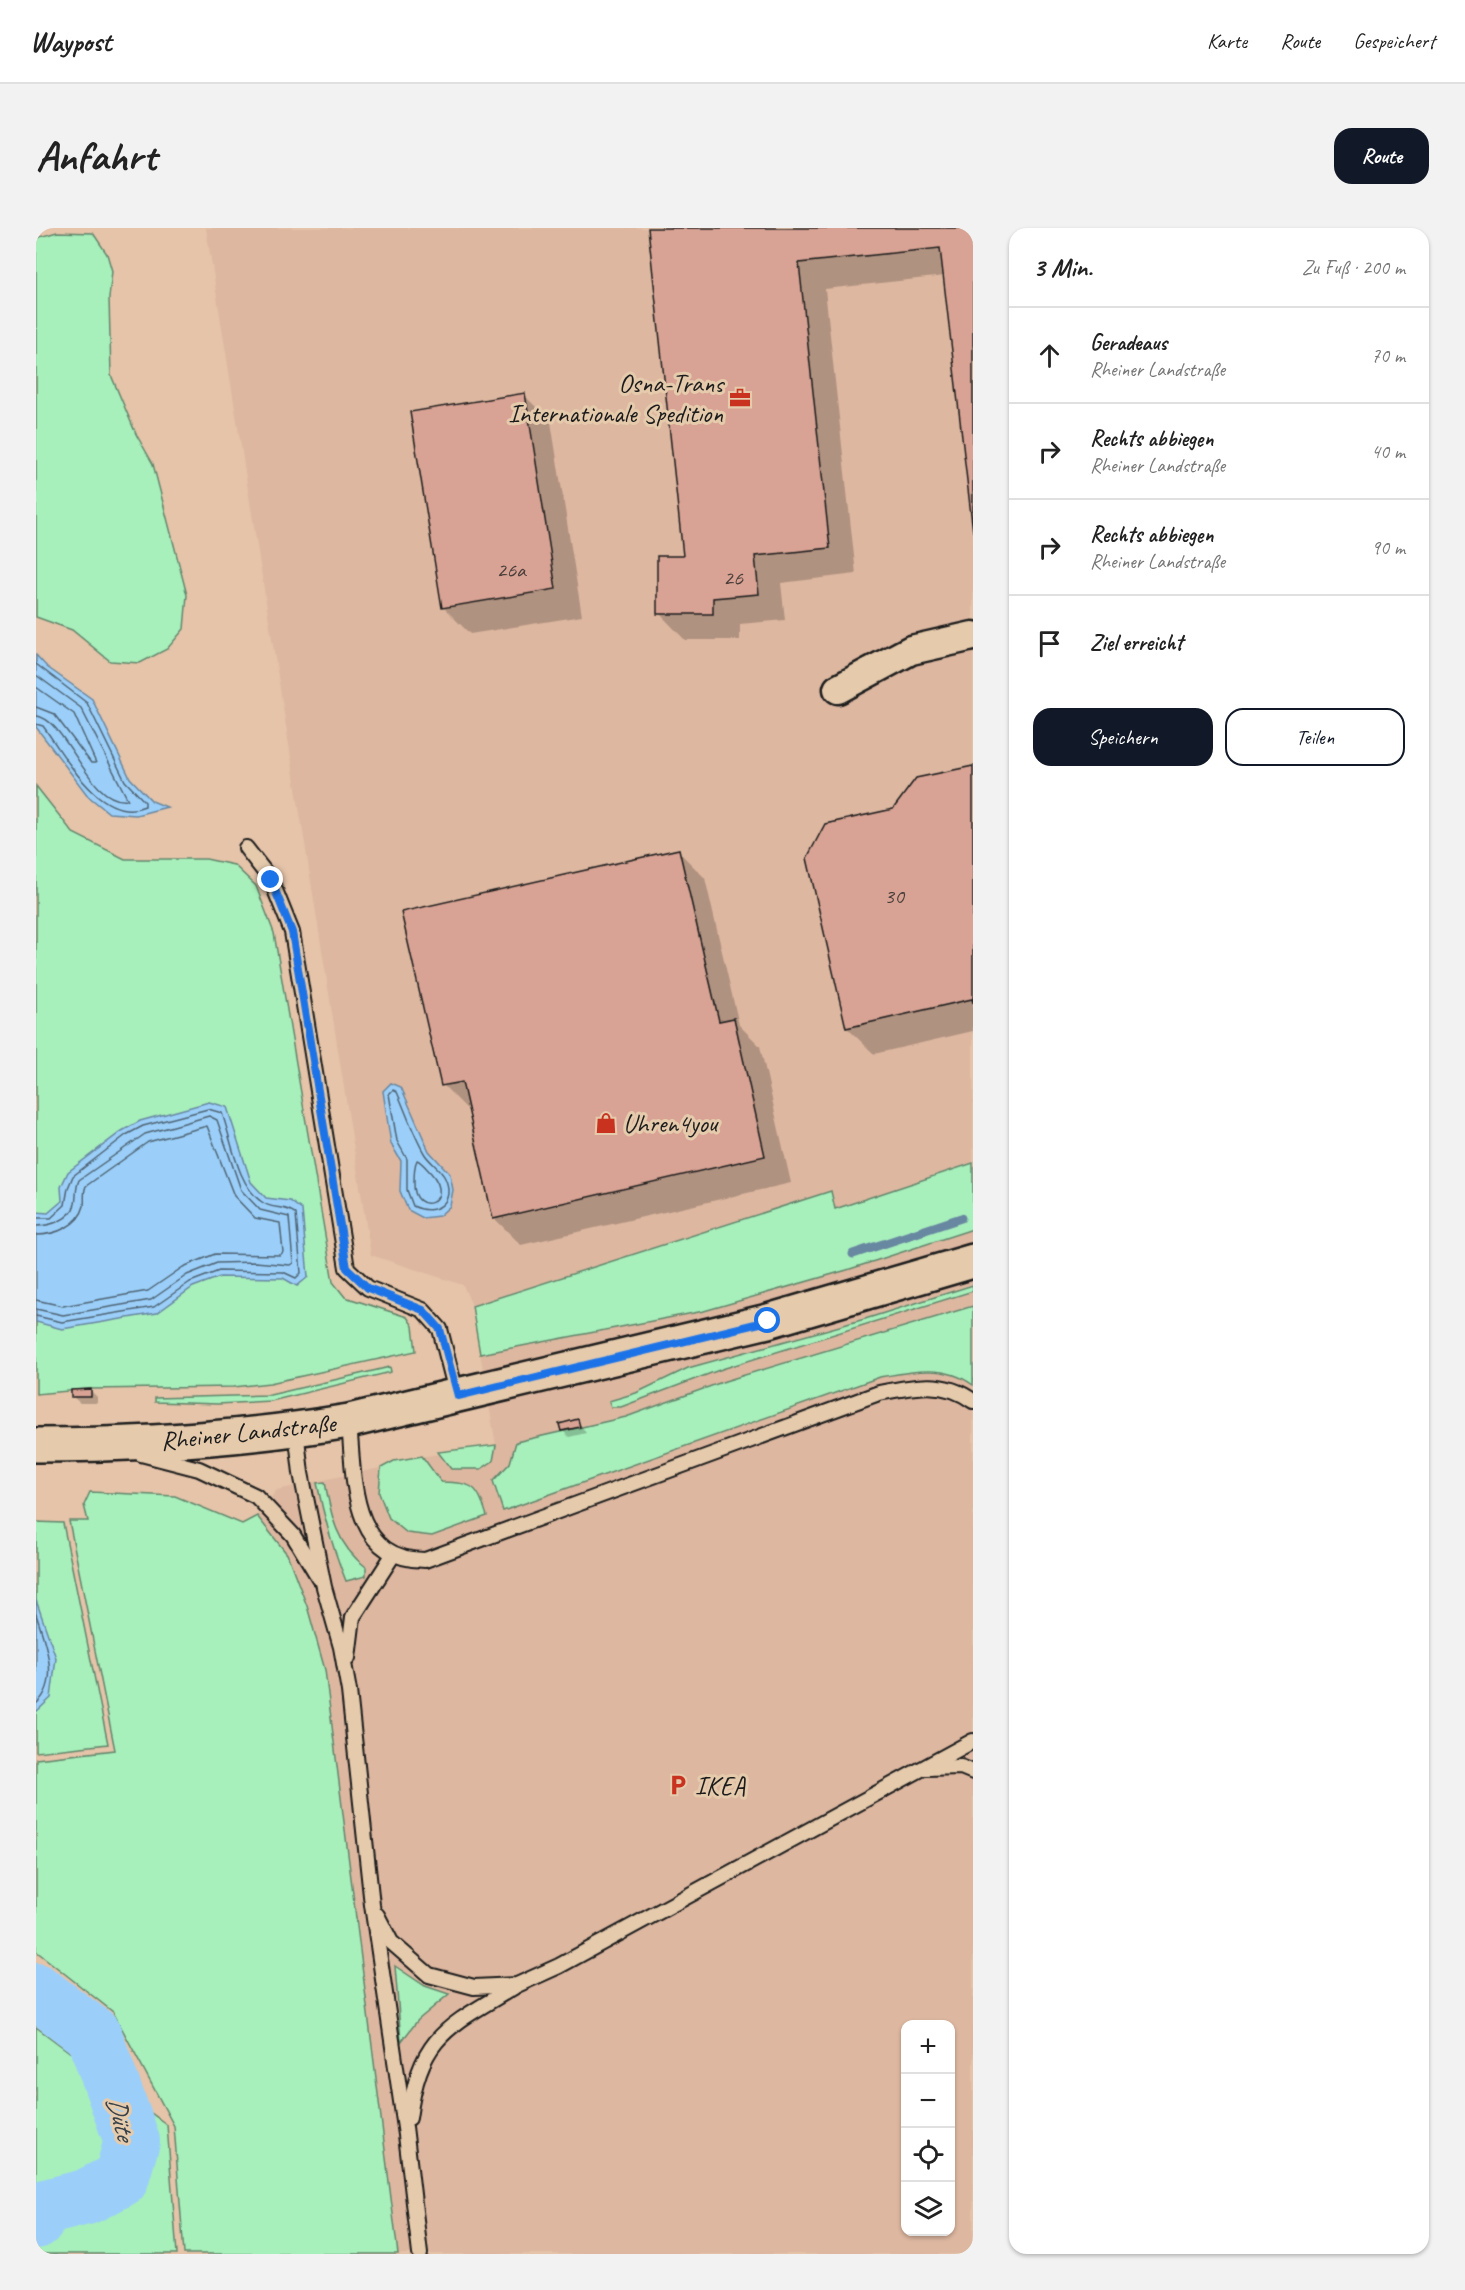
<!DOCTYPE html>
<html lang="de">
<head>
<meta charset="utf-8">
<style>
	:root { --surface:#fff; --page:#f2f2f2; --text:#222; --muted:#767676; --line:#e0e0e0; --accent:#111827 }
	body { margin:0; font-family:Caveat,sans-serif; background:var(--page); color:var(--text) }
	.controls { position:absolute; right:18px; bottom:18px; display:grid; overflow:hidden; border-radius:12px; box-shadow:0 2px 4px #0004 }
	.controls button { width:54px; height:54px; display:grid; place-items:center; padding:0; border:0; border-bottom:2px solid var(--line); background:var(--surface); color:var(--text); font:30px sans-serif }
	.stop { position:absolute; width:18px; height:18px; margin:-14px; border:4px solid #1a73e8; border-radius:50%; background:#fff }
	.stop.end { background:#1a73e8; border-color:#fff; box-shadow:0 2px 6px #0008 }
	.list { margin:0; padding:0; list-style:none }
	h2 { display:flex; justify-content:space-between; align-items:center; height:78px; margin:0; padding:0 24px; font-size:26px }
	h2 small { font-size:20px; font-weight:400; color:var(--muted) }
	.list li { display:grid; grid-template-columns:39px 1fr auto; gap:18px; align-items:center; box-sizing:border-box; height:96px; padding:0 24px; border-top:2px solid var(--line) }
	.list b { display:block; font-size:22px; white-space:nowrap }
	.list p { margin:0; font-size:20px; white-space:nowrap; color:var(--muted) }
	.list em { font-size:20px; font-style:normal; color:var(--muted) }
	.actions { display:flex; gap:12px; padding:18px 24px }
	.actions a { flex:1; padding:14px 0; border:2px solid var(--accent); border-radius:18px; text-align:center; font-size:21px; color:var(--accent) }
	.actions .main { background:var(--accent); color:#fff }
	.icon { flex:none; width:33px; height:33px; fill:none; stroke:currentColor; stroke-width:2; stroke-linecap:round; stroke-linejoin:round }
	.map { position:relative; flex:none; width:937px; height:2026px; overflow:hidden; border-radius:18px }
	header { display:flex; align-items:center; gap:36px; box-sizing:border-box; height:84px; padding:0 30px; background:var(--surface); border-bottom:2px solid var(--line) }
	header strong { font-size:28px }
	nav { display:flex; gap:33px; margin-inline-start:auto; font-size:21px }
	.intro { display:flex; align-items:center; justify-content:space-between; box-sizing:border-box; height:144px; padding:0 36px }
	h1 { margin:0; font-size:42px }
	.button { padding:15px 27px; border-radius:18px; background:var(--accent); color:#fff; font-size:21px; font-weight:700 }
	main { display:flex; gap:36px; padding:0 36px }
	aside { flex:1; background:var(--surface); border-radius:18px; box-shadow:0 2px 4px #0004 }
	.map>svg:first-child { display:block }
	.built { fill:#ddb7a0; fill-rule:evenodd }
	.green { fill:#a7efbb; stroke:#62866c; stroke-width:1.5 }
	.water { fill:#9bcff9; stroke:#6887a1; stroke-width:1.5 }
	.shadow { fill:#0003 }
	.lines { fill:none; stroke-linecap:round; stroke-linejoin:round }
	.shore { stroke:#4f6474; stroke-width:1.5 }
	.stream { stroke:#6887a1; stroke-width:9 }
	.river { stroke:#9bcff9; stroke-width:56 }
	.building { fill:#d8a394; stroke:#1c1c1c; stroke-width:1.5 }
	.lane-casing { stroke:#1c1c1c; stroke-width:18 }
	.street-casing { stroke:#1c1c1c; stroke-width:33 }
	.secondary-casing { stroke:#1c1c1c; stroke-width:38 }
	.lane { stroke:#e5caac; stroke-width:14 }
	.street { stroke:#e5caac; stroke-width:28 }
	.secondary { stroke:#e5caac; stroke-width:33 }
	.route { stroke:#1a73e8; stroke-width:8 }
	.labels { text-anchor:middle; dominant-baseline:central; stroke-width:6; stroke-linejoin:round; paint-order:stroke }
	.number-label { font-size:22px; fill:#4b3e3a }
	.poi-label { font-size:26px; fill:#1c1c1c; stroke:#e5caac; text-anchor:start }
	.street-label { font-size:26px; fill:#1c1c1c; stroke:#e5caac }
	.water-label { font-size:27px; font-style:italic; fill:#354048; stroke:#e5caac }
</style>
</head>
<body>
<header>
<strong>Waypost</strong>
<nav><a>Karte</a><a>Route</a><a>Gespeichert</a></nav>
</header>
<div class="intro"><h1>Anfahrt</h1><a class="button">Route</a></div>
<main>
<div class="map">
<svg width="937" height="2026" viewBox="0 0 937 2026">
	<rect width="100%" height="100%" fill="#e5c4a9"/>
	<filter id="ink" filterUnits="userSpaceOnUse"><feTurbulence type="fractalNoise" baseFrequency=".0167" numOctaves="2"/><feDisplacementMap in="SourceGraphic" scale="12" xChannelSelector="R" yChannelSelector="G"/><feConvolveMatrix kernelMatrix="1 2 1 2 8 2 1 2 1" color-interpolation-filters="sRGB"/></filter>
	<g filter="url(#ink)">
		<!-- built -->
		<path class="built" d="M 170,0 L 937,0 L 937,2026 L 362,2026 L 289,1442 L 271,1378 L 251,1326 L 221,1288 L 241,1262 L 344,1240 L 358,1233 L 460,1217 L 436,1078 L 427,1057 L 335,1027 ZM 870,1796 L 914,1796 L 914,2004 L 870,2004 Z"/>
		<!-- green -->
		<g class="green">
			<polygon points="21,4 57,5 71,26 76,43 73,70 75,147 100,206 117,236 151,367 148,401 131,421 104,435 74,433 36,402 0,389 0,10"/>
			<polygon points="0,558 37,605 89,631 170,631 198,637 220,658 238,705 297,1054 309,1069 371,1089 377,1098 380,1123 234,1155 198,1159 54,1161 0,1166"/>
			<polygon points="937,935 937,1001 811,1042 668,1083 444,1126 436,1078 795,963 799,981"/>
			<polygon points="937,1057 937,1063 686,1141 585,1179 575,1179 573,1173 600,1165 652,1140 829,1091"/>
			<path d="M 937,1078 L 937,1157 C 910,1136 876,1143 844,1149 L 467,1283 L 457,1253 L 474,1235 L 480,1214 L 590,1189 L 689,1153 Z"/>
			<polygon points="354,1139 355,1144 235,1173 182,1176 119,1174 119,1170 234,1167"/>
			<polygon points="460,1217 457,1233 445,1241 415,1241 402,1224"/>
			<path d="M 386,1228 L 405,1254 C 438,1255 441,1257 451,1288 L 396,1308 L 371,1305 L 353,1290 L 343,1265 L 345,1240 L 358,1233 Z"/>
			<path d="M 289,1254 C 295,1288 301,1318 330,1339 L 330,1348 L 310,1353 C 297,1321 288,1290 281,1255 Z"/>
			<polygon points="54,1264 139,1268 206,1296 221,1288 251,1326 271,1378 289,1442 362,2026 148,2026 138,1898 77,1784 0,1723 0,1531 79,1522 33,1293 52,1293 48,1277"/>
			<polygon points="0,1294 27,1295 72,1516 0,1524"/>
			<polygon points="359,1738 389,1758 413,1766 382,1792 365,1814"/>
			<polygon points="0,1799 131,1897 141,2026 0,2026"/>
		</g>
		<!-- water -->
		<g class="water">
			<polygon points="0,427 11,439 56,471 94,550 116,573 131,579 100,587 73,585 52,568 0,499"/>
			<polygon points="355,855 365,859 393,923 414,946 417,962 414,978 403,988 387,990 372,982 364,963 365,933 355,916 347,863"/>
			<polygon points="173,874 191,879 215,954 230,970 254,973 266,982 272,1049 261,1058 247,1050 184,1049 157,1059 121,1085 26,1101 0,1094 0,984 12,985 26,973 25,959 32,944 86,903 104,893"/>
			<polygon points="0,1372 20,1430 15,1470 0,1484"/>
		</g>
		<!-- shadow -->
		<g class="shadow">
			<polygon points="613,0 937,0 937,304 909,48 789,61 820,346 745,355 749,392 704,396 704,412 649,412 623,385 649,329"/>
			<polygon points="488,167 515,194 546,388 434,406 407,379"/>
			<polygon points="937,539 937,803 838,826 811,800 857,582"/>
			<polygon points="642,623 669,650 703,797 724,818 755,955 485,1017 458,990 434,884 407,857"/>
			<polygon points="54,1162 61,1169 61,1175 44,1175 37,1169"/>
			<polygon points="542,1193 550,1205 533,1209 526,1202"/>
		</g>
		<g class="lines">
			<!-- shore -->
			<g class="shore">
				<path d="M 0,436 L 51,475 L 89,553 L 109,574 L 109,578 C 65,597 29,528 7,498 L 0,496"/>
				<path d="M 0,447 L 45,480 L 92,572 C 52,578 31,490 0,488"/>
				<polyline points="0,459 38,486 60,535 55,535 18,486 0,479"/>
				<path d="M 357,862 L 361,864 C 370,884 377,906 388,925 C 393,934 404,940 409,950 C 420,974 400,989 377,978 L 371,962 L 371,931 L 361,913 L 353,866 Z"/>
				<path d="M 381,932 C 386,934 390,940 395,945 C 421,975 377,990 378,955 C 378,948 378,938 381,932 Z"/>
				<path d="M 0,990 L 15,990 L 29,977 L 32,960 L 37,948 L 90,907 L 107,898 L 172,881 L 186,885 C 196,913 201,957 226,974 C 236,982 250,977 260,986 L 265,1045 L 260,1050 L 247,1044 L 183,1043 L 154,1054 L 118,1079 L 26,1094 L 0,1088"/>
				<path d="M 0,998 C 14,998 35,992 39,976 C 41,967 39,961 43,952 L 109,906 L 173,888 L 181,892 L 205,962 L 224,982 L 253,989 L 257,1035 L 254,1037 L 219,1034 L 181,1035 L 151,1047 L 115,1072 L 27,1087 L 0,1081"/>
				<path d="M 0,1007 C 19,1007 43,998 48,978 C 49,971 47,965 50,958 L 112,914 L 171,898 L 198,968 L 219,990 L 244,995 L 247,1024 L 244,1027 L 179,1026 L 147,1039 L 112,1063 L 27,1078 L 0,1072"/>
				<path d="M 0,1386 C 8,1413 26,1453 0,1476"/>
			</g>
			<!-- stream -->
			<polyline class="stream" points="817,1026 925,990"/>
			<!-- river -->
			<polyline class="river" points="0,1763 58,1807 96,1913 85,1951 50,1969 10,1979 0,1993"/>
		</g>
		<!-- building -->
		<g class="building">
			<polygon points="612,0 937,0 937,304 904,20 763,35 794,320 719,328 723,366 677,370 677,386 621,386 621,328 647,328"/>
			<polygon points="489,165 520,361 406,380 374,184"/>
			<polygon points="937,538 937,775 936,771 810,800 771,630 789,596 857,581 880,550"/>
			<polygon points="643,621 683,793 698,790 729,928 457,991 426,854 405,858 365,684"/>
			<polygon points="55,1161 55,1169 35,1169 35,1162"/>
			<polygon points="542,1191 544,1199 525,1203 523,1196"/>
		</g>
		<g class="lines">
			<defs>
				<g id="lane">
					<polyline points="210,620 235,652 256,704 311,1040 332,1060 387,1082 404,1101 421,1168"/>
					<path d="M 313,1193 C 318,1250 314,1332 389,1332 L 843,1165 C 877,1158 908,1151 937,1173"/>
					<polyline points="260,1202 265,1245 288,1359 305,1419 313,1463 336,1677 370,1907 384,2026"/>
					<polyline points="105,1226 163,1241 220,1268 257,1307 283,1350"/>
					<polyline points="312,1430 317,1389 357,1327"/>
					<polyline points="890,1540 925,1539 937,1544"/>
					<polyline points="341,1687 355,1714 393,1747 438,1759 481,1757 523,1738 937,1513"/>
					<path d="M 373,1890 C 384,1807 412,1799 478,1759"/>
				</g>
				<polyline id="street" points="802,461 875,422 937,408"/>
				<path id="secondary" d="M 0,1217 C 104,1217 210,1210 313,1193 L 732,1093 L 937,1033"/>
			</defs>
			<!-- lane casing -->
			<use href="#lane" class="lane-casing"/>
			<!-- street casing -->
			<use href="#street" class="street-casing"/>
			<!-- secondary casing -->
			<use href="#secondary" class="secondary-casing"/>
			<!-- lane -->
			<use href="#lane" class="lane"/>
			<!-- street -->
			<use href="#street" class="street"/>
			<!-- secondary -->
			<use href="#secondary" class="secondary"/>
		</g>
	</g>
	<g class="lines" filter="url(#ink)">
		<!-- route -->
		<polyline class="route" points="235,652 256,704 311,1040 332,1060 387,1082 404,1101 422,1168 732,1093"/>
	</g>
	<!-- icons -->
	<defs>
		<symbol id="office-bare" viewBox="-9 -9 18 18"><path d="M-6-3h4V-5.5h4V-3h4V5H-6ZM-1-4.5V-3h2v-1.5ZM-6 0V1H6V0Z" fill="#c8321e" stroke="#e5caac" stroke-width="2.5" paint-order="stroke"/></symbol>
		<symbol id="shop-bare" viewBox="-9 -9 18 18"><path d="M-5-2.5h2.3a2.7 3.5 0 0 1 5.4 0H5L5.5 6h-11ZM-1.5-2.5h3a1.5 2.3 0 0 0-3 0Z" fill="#c8321e" stroke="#e5caac" stroke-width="2.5" paint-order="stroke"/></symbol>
		<symbol id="parking-bare" viewBox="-9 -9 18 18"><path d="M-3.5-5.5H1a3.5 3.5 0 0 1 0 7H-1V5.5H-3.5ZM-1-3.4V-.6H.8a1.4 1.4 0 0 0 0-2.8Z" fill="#c8321e" stroke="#e5caac" stroke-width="2.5" paint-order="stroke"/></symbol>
	</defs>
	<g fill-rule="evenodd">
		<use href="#office-bare" x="689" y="155" width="30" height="30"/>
		<use href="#shop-bare" x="555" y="880" width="30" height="30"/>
		<use href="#parking-bare" x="627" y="1542" width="30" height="30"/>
	</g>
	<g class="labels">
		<!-- number labels -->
		<g class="number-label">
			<text x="475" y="342">26a</text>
			<text x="697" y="350">26</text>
			<text x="858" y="668">30</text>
		</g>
		<!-- poi labels -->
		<g class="poi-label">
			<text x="687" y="155" text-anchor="end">Osna-Trans<tspan x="687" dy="30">Internationale Spedition</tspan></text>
			<text x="587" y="895">Uhren4you</text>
			<text x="659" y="1557">IKEA</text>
		</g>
		<!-- street labels -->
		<g class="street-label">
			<text transform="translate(212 1204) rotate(-6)">Rheiner Landstraße</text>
		</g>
		<!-- water labels -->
		<g class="water-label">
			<text transform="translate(85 1890) rotate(76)">Düte</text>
		</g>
	</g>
</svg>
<div class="controls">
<button>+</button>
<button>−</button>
<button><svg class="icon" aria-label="locate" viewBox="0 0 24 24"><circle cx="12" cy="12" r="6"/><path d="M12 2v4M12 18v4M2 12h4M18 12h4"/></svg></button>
<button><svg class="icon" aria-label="layers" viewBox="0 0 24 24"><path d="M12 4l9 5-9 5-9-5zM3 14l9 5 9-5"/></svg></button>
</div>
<div class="stop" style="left:732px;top:1093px"></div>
<div class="stop end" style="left:235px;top:652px"></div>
</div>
<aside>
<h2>3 Min.<small>Zu Fuß · 200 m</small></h2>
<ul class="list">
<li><svg class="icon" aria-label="ahead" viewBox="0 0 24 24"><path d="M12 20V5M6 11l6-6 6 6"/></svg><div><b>Geradeaus</b><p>Rheiner Landstraße</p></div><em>70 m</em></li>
<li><svg class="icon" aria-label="right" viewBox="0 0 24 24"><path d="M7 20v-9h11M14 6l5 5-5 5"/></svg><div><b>Rechts abbiegen</b><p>Rheiner Landstraße</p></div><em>40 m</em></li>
<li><svg class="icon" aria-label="right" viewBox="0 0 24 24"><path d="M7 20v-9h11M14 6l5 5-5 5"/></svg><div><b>Rechts abbiegen</b><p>Rheiner Landstraße</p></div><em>90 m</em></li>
<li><svg class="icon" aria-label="arrive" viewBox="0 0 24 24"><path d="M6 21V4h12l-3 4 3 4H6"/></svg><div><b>Ziel erreicht</b></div></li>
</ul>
<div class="actions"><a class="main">Speichern</a><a>Teilen</a></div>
</aside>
</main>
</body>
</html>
